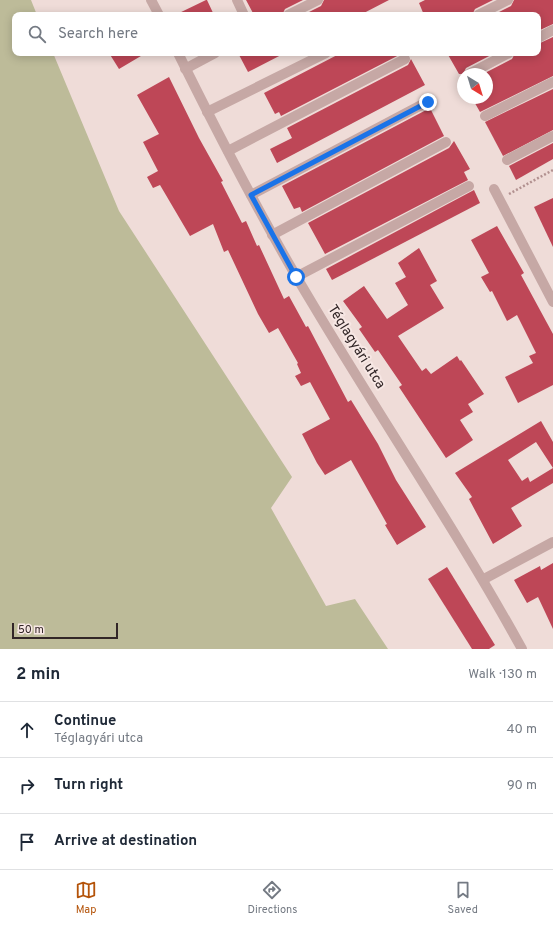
<!DOCTYPE html>
<html lang="en">
<head>
<meta charset="utf-8">
<style>
	:root { --surface:#fff; --page:#f2f2f3; --text:#1f2937; --muted:#747a83; --line:#e0e1e3; --accent:#b45309 }
	body { margin:0; font-family:Overpass,sans-serif; background:var(--page); color:var(--text) }
	.compass { position:absolute; left:457px; top:68px; width:36px; height:36px; border-radius:50%; background:var(--surface); box-shadow:0 2px 10px #0003; rotate:142deg }
	.scale { position:absolute; left:12px; bottom:10px; width:106px; box-sizing:border-box; padding-left:4px; border:2px solid #322627; border-top:0; font-size:11px; line-height:14px; white-space:nowrap; color:#322627; -webkit-text-stroke:3px #f7e7e4; paint-order:stroke }
	.stop { position:absolute; width:12px; height:12px; margin:-9px; border:3px solid #1a73e8; border-radius:50%; background:#fff }
	.stop.end { background:#1a73e8; border-color:#fff; box-shadow:0 1px 4px #0008 }
	.list { margin:0; padding:0; list-style:none }
	h2 { display:flex; justify-content:space-between; align-items:center; height:52px; margin:0; padding:0 16px; font-size:17px }
	h2 small { font-size:13px; font-weight:400; color:var(--muted) }
	.list li { display:grid; grid-template-columns:26px 1fr auto; gap:12px; align-items:center; box-sizing:border-box; height:56px; padding:0 16px; border-top:1px solid var(--line) }
	.list b { display:block; font-size:15px; white-space:nowrap }
	.list p { margin:0; font-size:13px; white-space:nowrap; color:var(--muted) }
	.list em { font-size:13px; font-style:normal; color:var(--muted) }
	.icon { flex:none; width:22px; height:22px; fill:none; stroke:currentColor; stroke-width:2; stroke-linecap:round; stroke-linejoin:round }
	.map { position:relative; flex:none; width:553px; height:649px; overflow:hidden }
	.search { position:absolute; background:var(--surface); box-shadow:0 2px 10px #0003; left:12px; right:12px; top:12px; height:44px; display:flex; align-items:center; gap:10px; box-sizing:border-box; padding:0 14px; border-radius:8px; color:var(--muted); font-size:15px }
	.sheet { height:220px; background:var(--surface) }
	nav { display:flex; justify-content:space-around; align-items:center; box-sizing:border-box; height:56px; border-top:1px solid var(--line); background:var(--surface); font-size:11px; color:var(--muted) }
	nav a { display:grid; justify-items:center; gap:2px }
	nav .on { color:var(--accent) }
	.map>svg:first-child { display:block }
	.green { fill:#bdbb99 }
	.building { fill:#be4757 }
	.lines { fill:none; stroke-linecap:round; stroke-linejoin:round }
	.path { stroke:#b29190; stroke-width:2.5; stroke-dasharray:2 2; stroke-linecap:butt }
	.minor { stroke:#c6a8a5; stroke-width:10 }
	.route { stroke:#1a73e8; stroke-width:5 }
	.labels { text-anchor:middle; dominant-baseline:central; stroke-width:4; stroke-linejoin:round; paint-order:stroke }
	.street-label { font-size:14px; fill:#322627; stroke:#f7e7e4 }
</style>
</head>
<body>
<div class="map">
<svg width="553" height="649" viewBox="0 0 553 649">
	<rect width="100%" height="100%" fill="#efdcd8"/>
	<!-- green -->
	<polygon class="green" points="0,0 31,0 37,15 15,15 15,53 53,53 119,211 292,477 271,508 326,606 355,599 388,649 0,649"/>
	<!-- building -->
	<g class="building">
		<polygon points="207,0 214,15 175,15 206,0"/>
		<polygon points="246,0 303,0 285,9 282,15 254,15"/>
		<polygon points="324,0 389,0 360,15 303,15 321,6"/>
		<polygon points="425,0 493,0 475,9 472,15 424,15 419,3"/>
		<polygon points="514,0 553,0 553,24 538,31 538,15 493,15 511,6"/>
		<polygon points="553,37 553,76 480,112 472,98 487,98 487,74 483,74 512,59 515,53 538,53 538,44"/>
		<polygon points="109,53 146,53 119,69"/>
		<polygon points="238,53 285,53 248,72"/>
		<polygon points="341,53 403,53 281,116 279,112 275,114 264,93"/>
		<polygon points="447,53 495,53 466,68 463,74 459,74"/>
		<polygon points="411,59 425,85 277,163 270,149 292,138 287,128 408,65"/>
		<polygon points="169,77 199,138 223,181 221,182 242,223 246,221 257,246 259,245 284,299 289,296 306,327 308,326 348,402 351,400 378,444 396,480 426,527 397,545 385,525 387,524 351,460 325,475 317,463 302,434 330,419 310,382 301,386 295,376 301,373 297,364 298,363 278,328 269,333 258,314 228,250 224,252 213,224 190,236 160,185 153,188 147,177 158,171 143,142 159,134 137,95"/>
		<polygon points="553,89 553,130 503,156 485,122"/>
		<polygon points="430,108 444,136 302,212 300,207 294,209 282,186"/>
		<polygon points="454,141 470,169 464,172 468,180 325,254 308,223 449,148"/>
		<polygon points="553,143 553,159 516,180 509,166"/>
		<polygon points="474,190 480,203 332,280 326,269"/>
		<polygon points="553,198 553,247 534,207"/>
		<polygon points="497,226 524,273 521,275 553,334 553,385 518,403 505,377 533,363 529,356 536,353 517,315 507,321 492,291 490,292 481,277 489,273 471,240"/>
		<polygon points="419,248 437,281 430,285 444,308 398,336 422,371 426,368 431,374 457,356 460,361 461,360 484,394 468,404 473,412 460,420 473,440 446,458 399,387 402,385 378,350 375,352 359,329 362,327 343,301 364,286 387,319 408,305 395,283 406,277 398,263"/>
		<polygon points="541,421 553,442 553,468 536,442 508,460 522,481 528,477 530,482 553,468 553,483 511,508 522,526 493,544 469,499 472,497 455,473"/>
		<polygon points="553,563 553,629 538,597 527,603 514,580 540,566 541,570"/>
		<polygon points="447,567 495,645 489,649 472,649 428,579"/>
	</g>
	<g class="lines">
		<!-- path -->
		<polyline class="path" points="509,194 553,170"/>
		<!-- minor -->
		<g class="minor">
			<polyline points="151,0 159,15"/>
			<polyline points="237,0 244,15"/>
			<polyline points="288,15 318,0"/>
			<polyline points="478,15 508,0"/>
			<polyline points="538,38 553,30"/>
			<path d="M 178,53 C 220,138 263,222 312,303 C 381,419 457,531 522,649"/>
			<polyline points="185,69 215,53"/>
			<polyline points="469,74 509,53"/>
			<polyline points="207,112 326,53"/>
			<polyline points="485,116 553,82"/>
			<polyline points="228,151 405,59"/>
			<polyline points="507,160 553,136"/>
			<polyline points="494,189 553,302"/>
			<polyline points="251,195 427,102"/>
			<polyline points="272,235 446,142"/>
			<polyline points="296,277 469,186"/>
			<polyline points="484,579 553,542"/>
		</g>
	</g>
	<g class="lines">
		<!-- route -->
		<polyline class="route" points="296,277 251,195 428,102"/>
	</g>
	<g class="labels">
		<!-- street labels -->
		<g class="street-label">
			<text transform="translate(356 347) rotate(58)">Téglagyári utca</text>
		</g>
	</g>
</svg>
<svg class="compass" viewBox="-18 -18 36 36"><path d="M0-13l5 13h-10z" fill="#e53935"/><path d="M0 13l5-13h-10z" fill="#747a83"/></svg>
<div class="scale">50 m</div>
<div class="stop" style="left:296px;top:277px"></div>
<div class="stop end" style="left:428px;top:102px"></div>
<div class="search"><svg class="icon" aria-label="search" viewBox="0 0 24 24"><circle cx="10" cy="10" r="6"/><path d="M15 15l6 6"/></svg>Search here</div>
</div>
<section class="sheet">
<h2>2 min<small>Walk · 130 m</small></h2>
<ul class="list">
<li><svg class="icon" aria-label="ahead" viewBox="0 0 24 24"><path d="M12 20V5M6 11l6-6 6 6"/></svg><div><b>Continue</b><p>Téglagyári utca</p></div><em>40 m</em></li>
<li><svg class="icon" aria-label="right" viewBox="0 0 24 24"><path d="M7 20v-9h11M14 6l5 5-5 5"/></svg><div><b>Turn right</b></div><em>90 m</em></li>
<li><svg class="icon" aria-label="arrive" viewBox="0 0 24 24"><path d="M6 21V4h12l-3 4 3 4H6"/></svg><div><b>Arrive at destination</b></div></li>
</ul>
</section>
<nav>
<a class="on"><svg class="icon" aria-label="map" viewBox="0 0 24 24"><path d="M3 6l6-2 6 2 6-2v14l-6 2-6-2-6 2zM9 4v14M15 6v14"/></svg>Map</a>
<a><svg class="icon" aria-label="directions" viewBox="0 0 24 24"><path d="M12 3l9 9-9 9-9-9zM9 14v-3h6M13 9l2 2-2 2"/></svg>Directions</a>
<a><svg class="icon" aria-label="saved" viewBox="0 0 24 24"><path d="M7 4h10v16l-5-4-5 4z"/></svg>Saved</a>
</nav>
</body>
</html>
